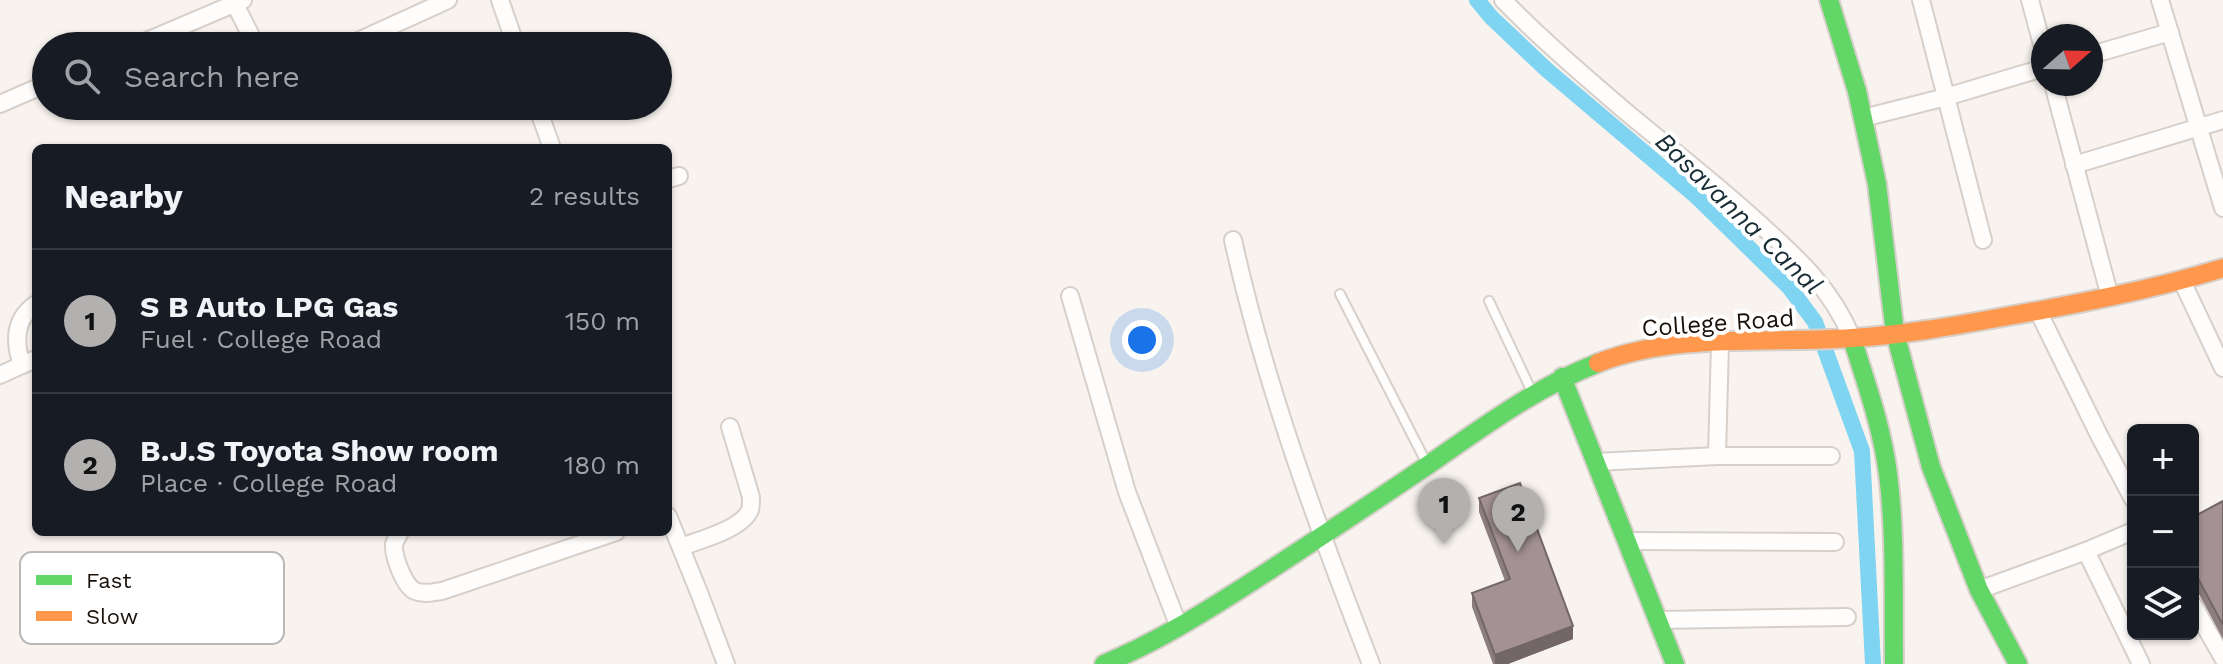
<!DOCTYPE html>
<html lang="en">
<head>
<meta charset="utf-8">
<style>
	:root { --surface:#171b24; --page:#20242c; --text:#f1f3f6; --muted:#9ea1a6; --line:#363941; --accent:#b3b1b0 }
	body { margin:0; font-family:"Work Sans",sans-serif; background:var(--page); color:var(--text) }
	.controls { position:absolute; right:24px; bottom:24px; display:grid; overflow:hidden; border-radius:12px; box-shadow:0 2px 6px #0004 }
	.controls button { width:72px; height:72px; display:grid; place-items:center; padding:0; border:0; border-bottom:2px solid var(--line); background:var(--surface); color:var(--text); font:40px sans-serif }
	.compass { position:absolute; left:2031px; top:24px; width:72px; height:72px; border-radius:50%; background:var(--surface); box-shadow:0 2px 6px #0004; rotate:70deg }
	.you { position:absolute; left:1142px; top:340px; width:28px; height:28px; margin:-20px; border:6px solid #fff; border-radius:50%; background:#1a73e8; box-shadow:0 0 0 12px #1a73e833 }
	.badge { display:grid; place-items:center; width:52px; height:52px; border-radius:50%; background:var(--accent); color:#111; font-size:26px; font-weight:700 }
	.pin { position:absolute; translate:-50% -66px; filter:drop-shadow(0 2px 4px #0008) }
	.pin::after { content:''; position:absolute; top:42px; width:28px; height:24px; background:inherit; clip-path:polygon(0 0,100% 0,50% 100%) }
	.list { margin:0; padding:0; list-style:none }
	h2 { display:flex; justify-content:space-between; align-items:center; height:104px; margin:0; padding:0 32px; font-size:34px }
	h2 small { font-size:26px; font-weight:400; color:var(--muted) }
	.list li { display:grid; grid-template-columns:52px 1fr auto; gap:24px; align-items:center; box-sizing:border-box; height:144px; padding:0 32px; border-top:2px solid var(--line) }
	.list b { display:block; font-size:30px; white-space:nowrap }
	.list p { margin:0; font-size:26px; white-space:nowrap; color:var(--muted) }
	.list em { font-size:26px; font-style:normal; color:var(--muted) }
	.icon { flex:none; width:44px; height:44px; fill:none; stroke:currentColor; stroke-width:2; stroke-linecap:round; stroke-linejoin:round }
	.map { position:relative; flex:none; width:2223px; height:664px; overflow:hidden }
	.search { position:absolute; background:var(--surface); box-shadow:0 2px 6px #0004; left:32px; top:32px; width:640px; height:88px; display:flex; align-items:center; gap:20px; box-sizing:border-box; padding:0 28px; border-radius:44px; color:var(--muted); font-size:30px }
	.panel { position:absolute; background:var(--surface); box-shadow:0 2px 6px #0004; left:32px; top:144px; width:640px; height:392px; border-radius:12px }
	.map>svg:first-child { display:block }
	.lines { fill:none; stroke-linecap:round; stroke-linejoin:round }
	.canal { stroke:#7ed4f1; stroke-width:16 }
	.lane-casing { stroke:#d7cfc9; stroke-width:12 }
	.street-casing { stroke:#d7cfc9; stroke-width:20 }
	.fast-casing { stroke:#d7cfc9; stroke-width:22 }
	.slow-casing { stroke:#d7cfc9; stroke-width:22 }
	.lane { stroke:#fefdfc; stroke-width:8 }
	.street { stroke:#fefdfc; stroke-width:16 }
	.fast { stroke:#63d668; stroke-width:18 }
	.slow { stroke:#ff974d; stroke-width:18 }
	.wall { fill:#8c7d80 }
	.shaded-wall { fill:#726668 }
	.building { fill:#a39195; stroke:#726668; stroke-width:2 }
	.labels { text-anchor:middle; dominant-baseline:central; stroke-width:8; stroke-linejoin:round; paint-order:stroke }
	.street-label { font-size:24px; fill:#19110a; stroke:#fff }
	.water-label { font-size:26px; font-style:italic; fill:#172c35; stroke:#fff }
	.key { fill:#fff; stroke:#bab8b6; stroke-width:2 }
	.key-label { font-size:22px; fill:#19110a }
</style>
</head>
<body>
<div class="map">
<svg width="2223" height="664" viewBox="0 0 2223 664">
	<rect width="100%" height="100%" fill="#f8f3ee"/>
	<g class="lines">
		<!-- canal -->
		<polyline class="canal" points="1477,0 1491,17 1547,70 1697,197 1789,287 1815,322 1862,451 1873,664"/>
		<defs>
			<g id="lane">
				<polyline points="1340,294 1427,464"/>
				<polyline points="1489,301 1533,394"/>
			</g>
			<g id="street">
				<polyline points="500,0 516,46"/>
				<path d="M 1503,0 C 1541,39 1583,75 1625,111 C 1667,146 1711,180 1752,217 C 1793,254 1830,285 1852,338"/>
				<polyline points="1921,0 1983,240"/>
				<polyline points="2030,0 2043,48"/>
				<polyline points="2160,0 2223,208"/>
				<polyline points="235,4 256,46"/>
				<polyline points="135,46 243,0"/>
				<polyline points="347,46 448,0"/>
				<polyline points="2091,55 2170,32"/>
				<polyline points="2053,84 2110,297"/>
				<polyline points="0,104 46,84"/>
				<polyline points="537,106 552,148"/>
				<polyline points="1863,118 1946,97 2043,68"/>
				<polyline points="2074,165 2223,120"/>
				<polyline points="668,179 679,176"/>
				<path d="M 1233,240 C 1265,385 1317,525 1371,664"/>
				<polyline points="2182,281 2223,368"/>
				<polyline points="1070,296 1127,492 1179,627"/>
				<path d="M 36,304 C 14,319 14,342 22,365 L 36,359"/>
				<polyline points="2038,311 2100,437 2133,499"/>
				<polyline points="0,375 22,365"/>
				<polyline points="1717,456 1720,343"/>
				<polyline points="1596,462 1717,456 1831,456"/>
				<polyline points="668,516 700,595 726,664"/>
				<path d="M 400,532 C 399,534 395,541 394,544 C 393,556 404,586 415,591 C 424,595 433,592 442,591 L 616,532"/>
				<polyline points="1627,541 1835,542"/>
				<path d="M 681,547 C 699,540 741,530 750,510 C 751,508 751,500 751,497 L 730,427"/>
				<polyline points="2086,551 2141,664"/>
				<polyline points="1979,590 2086,551 2133,531"/>
				<polyline points="2193,605 2223,658"/>
				<polyline points="1658,620 1847,617"/>
			</g>
			<g id="fast">
				<polyline points="1829,0 1857,91 1877,184 1895,333 1931,467 1979,590 2018,664"/>
				<path d="M 1852,338 C 1866,383 1882,427 1888,474 C 1896,537 1893,601 1894,664"/>
				<polyline points="1562,377 1675,664"/>
				<path d="M 1104,664 C 1157,642 1205,612 1253,581 C 1313,542 1372,503 1431,463 C 1484,426 1537,387 1598,363"/>
			</g>
			<path id="slow" d="M 1598,363 C 1678,332 1768,344 1852,338 C 1903,335 1953,326 2003,317 C 2077,304 2151,290 2223,268"/>
		</defs>
		<!-- lane casing -->
		<use href="#lane" class="lane-casing"/>
		<!-- street casing -->
		<use href="#street" class="street-casing"/>
		<!-- fast casing -->
		<use href="#fast" class="fast-casing"/>
		<!-- slow casing -->
		<use href="#slow" class="slow-casing"/>
		<!-- lane -->
		<use href="#lane" class="lane"/>
		<!-- street -->
		<use href="#street" class="street"/>
		<!-- fast -->
		<use href="#fast" class="fast"/>
		<!-- slow -->
		<use href="#slow" class="slow"/>
	</g>
	<!-- wall -->
	<g class="wall">
		<polygon points="1479,498 1573,639 1508,664 1493,664 1472,607 1472,593 1505,581 1479,512"/>
		<polygon points="2223,501 2223,639 2193,583 2193,517"/>
	</g>
	<!-- shaded-wall -->
	<polygon class="shaded-wall" points="1573,626 1573,639 1508,664 1495,664 1495,655"/>
	<!-- building -->
	<g class="building">
		<polygon points="1520,483 1573,626 1495,655 1472,593 1510,579 1479,498"/>
		<polygon points="2223,501 2223,625 2193,569 2193,517"/>
	</g>
	<g class="labels">
		<!-- street labels -->
		<g class="street-label">
			<text transform="translate(1718 323) rotate(-4)">College Road</text>
		</g>
		<!-- water labels -->
		<g class="water-label">
			<text transform="translate(1739 213) rotate(44)">Basavanna Canal</text>
		</g>
	</g>
	<!-- legend -->
	<rect x="20" y="552" width="264" height="92" rx="12" class="key"/>
	<rect x="36" y="575" width="36" height="10" fill="#63d668"/>
	<rect x="36" y="611" width="36" height="10" fill="#ff974d"/>
	<g class="key-label">
		<text x="86" y="588">Fast</text>
		<text x="86" y="624">Slow</text>
	</g>
</svg>
<div class="controls">
<button>+</button>
<button>−</button>
<button><svg class="icon" aria-label="layers" viewBox="0 0 24 24"><path d="M12 4l9 5-9 5-9-5zM3 14l9 5 9-5"/></svg></button>
</div>
<svg class="compass" viewBox="-18 -18 36 36"><path d="M0-13l5 13h-10z" fill="#e53935"/><path d="M0 13l5-13h-10z" fill="#9ea1a6"/></svg>
<div class="you"></div>
<div class="pin badge" style="left:1444px;top:544px">1</div>
<div class="pin badge" style="left:1518px;top:552px">2</div>
<div class="search"><svg class="icon" aria-label="search" viewBox="0 0 24 24"><circle cx="10" cy="10" r="6"/><path d="M15 15l6 6"/></svg>Search here</div>
<section class="panel">
<h2>Nearby<small>2 results</small></h2>
<ul class="list">
<li><span class="badge">1</span><div><b>S B Auto LPG Gas</b><p>Fuel · College Road</p></div><em>150 m</em></li>
<li><span class="badge">2</span><div><b>B.J.S Toyota Show room</b><p>Place · College Road</p></div><em>180 m</em></li>
</ul>
</section>
</div>
</body>
</html>
